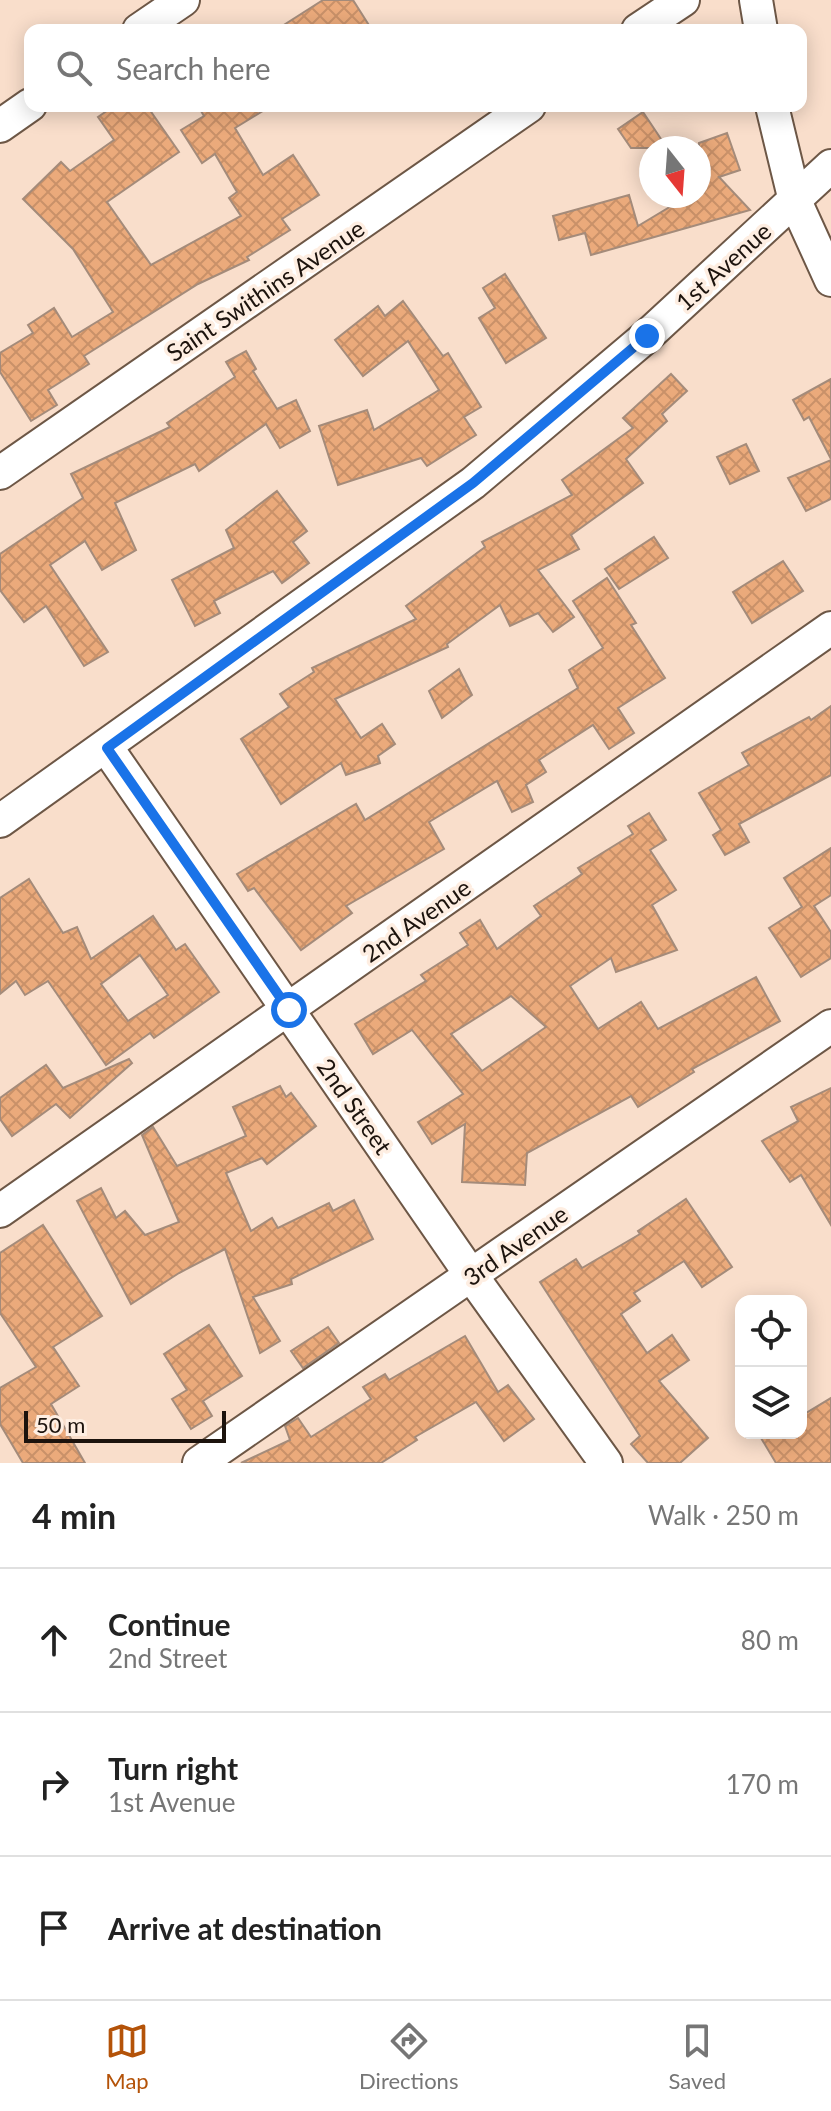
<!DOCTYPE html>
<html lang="en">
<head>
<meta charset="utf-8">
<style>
	:root { --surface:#fff; --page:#f6f6f6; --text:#222; --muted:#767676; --line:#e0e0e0; --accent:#b45309 }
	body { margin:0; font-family:Lato,sans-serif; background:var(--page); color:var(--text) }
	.controls { position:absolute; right:24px; bottom:24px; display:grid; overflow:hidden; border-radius:16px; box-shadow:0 4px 20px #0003 }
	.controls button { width:72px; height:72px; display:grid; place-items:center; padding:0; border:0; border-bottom:2px solid var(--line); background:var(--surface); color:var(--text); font:40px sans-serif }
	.compass { position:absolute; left:639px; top:136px; width:72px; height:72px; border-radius:50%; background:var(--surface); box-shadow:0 4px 20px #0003; rotate:163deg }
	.scale { position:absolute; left:24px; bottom:20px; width:202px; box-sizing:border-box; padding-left:8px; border:4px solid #1c130d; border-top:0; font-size:22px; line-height:28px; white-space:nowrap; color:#1c130d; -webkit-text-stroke:6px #feeee2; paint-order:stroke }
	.stop { position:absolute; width:24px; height:24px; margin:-18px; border:6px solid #1a73e8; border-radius:50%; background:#fff }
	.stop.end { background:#1a73e8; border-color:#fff; box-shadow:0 2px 8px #0008 }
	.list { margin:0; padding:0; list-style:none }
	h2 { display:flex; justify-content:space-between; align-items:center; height:104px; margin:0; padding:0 32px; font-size:34px }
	h2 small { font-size:26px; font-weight:400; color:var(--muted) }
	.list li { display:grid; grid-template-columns:52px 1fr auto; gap:24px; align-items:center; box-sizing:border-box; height:144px; padding:0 32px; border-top:2px solid var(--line) }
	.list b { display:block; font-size:30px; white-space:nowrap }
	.list p { margin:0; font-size:26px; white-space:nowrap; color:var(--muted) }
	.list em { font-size:26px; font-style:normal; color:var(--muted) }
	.icon { flex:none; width:44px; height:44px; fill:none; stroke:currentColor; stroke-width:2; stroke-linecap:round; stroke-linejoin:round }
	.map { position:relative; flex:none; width:831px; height:1463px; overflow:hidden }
	.search { position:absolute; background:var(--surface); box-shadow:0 4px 20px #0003; left:24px; right:24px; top:24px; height:88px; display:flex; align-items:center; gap:20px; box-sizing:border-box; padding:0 28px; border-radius:16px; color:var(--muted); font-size:30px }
	.sheet { height:536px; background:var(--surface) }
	nav { display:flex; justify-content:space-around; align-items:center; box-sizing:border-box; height:112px; border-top:2px solid var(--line); background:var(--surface); font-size:22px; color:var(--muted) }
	nav a { display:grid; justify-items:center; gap:4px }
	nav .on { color:var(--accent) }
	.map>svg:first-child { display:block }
	.building { fill:url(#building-cross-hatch); stroke:#a48b7a; stroke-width:2; fill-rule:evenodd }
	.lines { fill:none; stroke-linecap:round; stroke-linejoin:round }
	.minor-casing { stroke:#6d5746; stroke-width:36 }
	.minor { stroke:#fff; stroke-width:32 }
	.route { stroke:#1a73e8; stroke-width:10 }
	.labels { text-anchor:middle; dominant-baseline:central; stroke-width:7; stroke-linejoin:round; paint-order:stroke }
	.street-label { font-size:24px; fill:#1c130d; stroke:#feeee2 }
</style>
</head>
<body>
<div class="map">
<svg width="831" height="1463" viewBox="0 0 831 1463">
	<defs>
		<pattern id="building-cross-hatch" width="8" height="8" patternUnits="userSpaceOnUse" patternTransform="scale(2)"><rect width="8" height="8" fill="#ebaa7b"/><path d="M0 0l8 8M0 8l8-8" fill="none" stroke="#c99169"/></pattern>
	</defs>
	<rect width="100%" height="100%" fill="#f9decb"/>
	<!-- building -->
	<g class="building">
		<polygon points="323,0 353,0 372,30 276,30"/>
		<polygon points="114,106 147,106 179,152 107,202 151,265 241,216 229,198 237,192 215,154 202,163 181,130 204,116 198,106 271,106 235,128 263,175 293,155 319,195 282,219 290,230 247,257 249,260 198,284 84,356 89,364 48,390 57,405 31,421 0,372 0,353 33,333 28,325 54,308 72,337 113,312 73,249 23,199 61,162 70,171 114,140 98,117"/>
		<polygon points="643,112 667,148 631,148 618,129"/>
		<polygon points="727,133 740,170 719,177 750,210 591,255 585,233 559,240 553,216 629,195 638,226 688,196 699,196 699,143"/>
		<polygon points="505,274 546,338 506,363 479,318 495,308 483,288"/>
		<polygon points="403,301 443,356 448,353 481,407 464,417 476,435 427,466 421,458 338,485 319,426 367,410 374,430 439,390 408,341 363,376 335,340 378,306 385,316"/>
		<polygon points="246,351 256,369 253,371 277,409 296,400 310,431 280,448 266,424 199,471 195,464 115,503 136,550 102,570 85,541 50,565 108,652 84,666 46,606 24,622 0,590 0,554 83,498 71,474 170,427 167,423 235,377 226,362"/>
		<polygon points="671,374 687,391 662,414 667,421 626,459 643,483 571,535 579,549 538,570 574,617 553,632 538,613 510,626 500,605 447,644 448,647 335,699 361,738 382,724 395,744 378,756 380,763 346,775 341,763 281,804 241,739 289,707 280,694 314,672 312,668 416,619 406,606 485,547 482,542 572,495 562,480 633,428 623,418"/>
		<polygon points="831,379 831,459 809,417 804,420 793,400"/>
		<polygon points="746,444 759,471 730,484 717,457"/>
		<polygon points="831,460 831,499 806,511 788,478"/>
		<polygon points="277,491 307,531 293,542 309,563 282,583 273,571 214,601 220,613 195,626 172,580 234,548 226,530"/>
		<polygon points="654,537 668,558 619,589 605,569"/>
		<polygon points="783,561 803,591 752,623 733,592"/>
		<polygon points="607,578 636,623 631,625 665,678 618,708 634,733 609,749 593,725 539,760 546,772 526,785 533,802 512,812 497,781 429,822 444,849 346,906 352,913 301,950 254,888 248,891 237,874 356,804 365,820 578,688 569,670 603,648 573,601"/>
		<polygon points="459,669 472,695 442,718 429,691"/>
		<polygon points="831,706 831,775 739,824 749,842 725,855 713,835 721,830 699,793 749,765 742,753 809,717 811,720"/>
		<path d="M 649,813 L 666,840 L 650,850 L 676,890 L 652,905 L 677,950 L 616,972 L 611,958 L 570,986 L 598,1029 L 641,1002 L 658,1029 L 756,977 L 780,1021 L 692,1069 L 694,1072 L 638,1107 L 631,1096 L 527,1153 L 525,1185 L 462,1182 L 465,1124 L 432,1144 L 418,1122 L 463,1094 L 412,1030 L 373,1054 L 355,1024 L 426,981 L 421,975 L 468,945 L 460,933 L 480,920 L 497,949 L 541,916 L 534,906 L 582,874 L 578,868 L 633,834 L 628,826 ZM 511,996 L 546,1027 L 482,1071 L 451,1034 Z"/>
		<polygon points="831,848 831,895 814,906 831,932 831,958 801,977 769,928 802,907 784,878"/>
		<path d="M 29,879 L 63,933 L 77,927 L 91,959 L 153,916 L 176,950 L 185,944 L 219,992 L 154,1038 L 150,1033 L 106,1065 L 48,981 L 25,995 L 16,981 L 0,994 L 0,898 ZM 140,955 L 168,995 L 128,1021 L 101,984 Z"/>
		<polygon points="129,1059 132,1063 70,1118 56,1104 12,1136 0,1119 0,1098 46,1065 63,1088"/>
		<polygon points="280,1086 286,1097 291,1093 316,1126 267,1164 262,1158 226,1173 251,1231 272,1218 278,1228 329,1203 333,1211 354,1200 373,1239 291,1279 292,1284 253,1297 280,1341 260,1353 225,1249 179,1273 131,1304 77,1201 101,1188 116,1218 125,1211 145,1235 179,1222 142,1135 153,1127 177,1166 246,1136 233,1107"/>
		<polygon points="831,1088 831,1225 801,1175 790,1182 762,1141 798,1121 791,1107"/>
		<polygon points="686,1199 732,1267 702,1287 684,1261 634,1293 640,1301 621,1314 647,1353 672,1335 689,1360 659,1381 708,1438 680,1463 648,1463 631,1444 640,1436 540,1282 576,1259 582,1268 640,1234 638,1231"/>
		<polygon points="43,1225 102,1316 53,1347 79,1386 51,1404 85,1463 23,1463 0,1424 0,1388 36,1367 0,1313 0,1253"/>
		<polygon points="209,1325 242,1376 203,1401 212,1416 191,1429 172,1399 187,1390 164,1354"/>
		<polygon points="328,1327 339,1343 303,1368 291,1351"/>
		<polygon points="465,1336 498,1392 508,1385 534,1419 504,1441 476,1402 415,1437 417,1440 381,1463 241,1463 290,1440 285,1426 298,1418 311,1437 371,1399 363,1387 385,1374 389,1380"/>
		<polygon points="831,1398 831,1463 776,1463 758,1433 801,1433 801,1416"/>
	</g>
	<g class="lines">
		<defs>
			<g id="minor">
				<polyline points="756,0 761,30"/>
				<polyline points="139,30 183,0"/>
				<polyline points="638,30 683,0"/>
				<polyline points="772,106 795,201 831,280"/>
				<polyline points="0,126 30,105"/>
				<polyline points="0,473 529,106"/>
				<polyline points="107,748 471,1275 606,1463"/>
				<polyline points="0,821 473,483 647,336 831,166"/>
				<polyline points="0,1211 831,628"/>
				<polyline points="199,1463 831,1026"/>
			</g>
		</defs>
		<!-- minor casing -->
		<use href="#minor" class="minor-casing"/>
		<!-- minor -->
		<use href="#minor" class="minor"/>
	</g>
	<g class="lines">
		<!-- route -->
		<polyline class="route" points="289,1010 107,748 473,483 647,336"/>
	</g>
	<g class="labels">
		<!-- street labels -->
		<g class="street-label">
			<text transform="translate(723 266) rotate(-42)">1st Avenue</text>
			<text transform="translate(265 290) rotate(-34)">Saint Swithins Avenue</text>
			<text transform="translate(416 920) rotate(-35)">2nd Avenue</text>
			<text transform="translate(355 1106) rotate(55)">2nd Street</text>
			<text transform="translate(515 1245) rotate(-35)">3rd Avenue</text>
		</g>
	</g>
</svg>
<div class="controls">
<button><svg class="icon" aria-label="locate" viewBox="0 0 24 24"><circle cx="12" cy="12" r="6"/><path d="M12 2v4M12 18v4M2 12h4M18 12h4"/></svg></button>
<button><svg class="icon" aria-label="layers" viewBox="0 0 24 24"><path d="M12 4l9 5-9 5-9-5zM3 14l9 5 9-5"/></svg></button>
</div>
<svg class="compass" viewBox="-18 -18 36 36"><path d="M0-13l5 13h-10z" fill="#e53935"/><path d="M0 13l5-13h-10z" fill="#767676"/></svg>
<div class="scale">50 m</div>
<div class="stop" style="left:289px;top:1010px"></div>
<div class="stop end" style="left:647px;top:336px"></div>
<div class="search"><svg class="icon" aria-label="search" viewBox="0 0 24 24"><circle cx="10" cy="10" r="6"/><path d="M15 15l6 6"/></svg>Search here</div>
</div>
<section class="sheet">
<h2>4 min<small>Walk · 250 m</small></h2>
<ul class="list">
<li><svg class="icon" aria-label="ahead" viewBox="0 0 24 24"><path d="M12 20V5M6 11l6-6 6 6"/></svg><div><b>Continue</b><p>2nd Street</p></div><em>80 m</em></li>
<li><svg class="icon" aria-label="right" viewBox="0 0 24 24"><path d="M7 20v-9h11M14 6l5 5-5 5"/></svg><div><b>Turn right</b><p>1st Avenue</p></div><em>170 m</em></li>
<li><svg class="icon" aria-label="arrive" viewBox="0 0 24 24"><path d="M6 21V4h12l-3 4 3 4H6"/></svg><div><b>Arrive at destination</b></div></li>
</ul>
</section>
<nav>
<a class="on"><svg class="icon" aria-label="map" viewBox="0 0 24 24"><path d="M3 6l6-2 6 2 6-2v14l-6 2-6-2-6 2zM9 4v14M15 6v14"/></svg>Map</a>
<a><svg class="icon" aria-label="directions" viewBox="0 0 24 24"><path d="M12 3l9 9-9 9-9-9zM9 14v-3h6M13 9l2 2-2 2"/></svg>Directions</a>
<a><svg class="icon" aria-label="saved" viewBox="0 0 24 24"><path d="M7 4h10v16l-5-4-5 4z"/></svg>Saved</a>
</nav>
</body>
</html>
